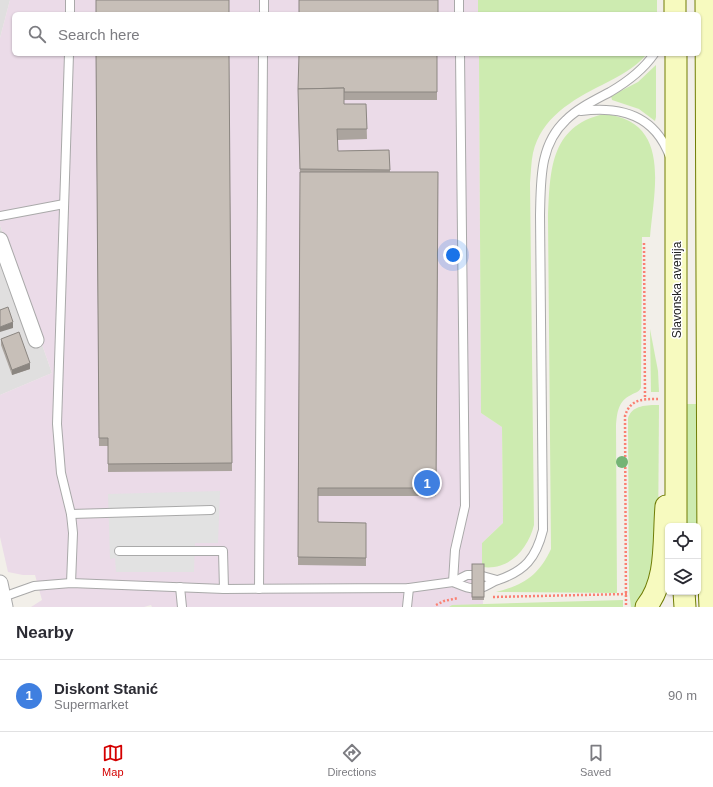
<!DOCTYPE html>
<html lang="en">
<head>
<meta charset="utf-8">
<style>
	:root { --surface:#fff; --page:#f7f7f7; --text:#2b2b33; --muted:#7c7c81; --line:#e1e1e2; --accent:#d40000 }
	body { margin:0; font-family:Helvetica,sans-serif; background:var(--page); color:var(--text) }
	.controls { position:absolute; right:12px; bottom:12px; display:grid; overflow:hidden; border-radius:6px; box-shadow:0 1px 3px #0004 }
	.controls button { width:36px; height:36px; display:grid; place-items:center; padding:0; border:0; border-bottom:1px solid var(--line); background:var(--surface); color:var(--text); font:20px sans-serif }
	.you { position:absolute; left:453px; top:255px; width:14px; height:14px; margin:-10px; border:3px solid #fff; border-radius:50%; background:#1a73e8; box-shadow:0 0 0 6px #1a73e833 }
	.badge { display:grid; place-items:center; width:26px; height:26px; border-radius:50%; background:var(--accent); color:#fff; font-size:13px; font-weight:700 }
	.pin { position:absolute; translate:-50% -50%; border:2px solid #fff; box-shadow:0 1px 4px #0006 }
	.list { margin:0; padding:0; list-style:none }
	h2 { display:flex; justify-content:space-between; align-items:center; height:52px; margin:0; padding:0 16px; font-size:17px }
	h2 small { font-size:13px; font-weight:400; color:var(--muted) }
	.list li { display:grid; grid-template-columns:26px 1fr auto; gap:12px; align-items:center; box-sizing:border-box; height:72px; padding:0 16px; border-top:1px solid var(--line) }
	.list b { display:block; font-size:15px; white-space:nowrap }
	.list p { margin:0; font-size:13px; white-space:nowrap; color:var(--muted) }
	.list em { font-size:13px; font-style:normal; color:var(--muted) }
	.icon { flex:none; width:22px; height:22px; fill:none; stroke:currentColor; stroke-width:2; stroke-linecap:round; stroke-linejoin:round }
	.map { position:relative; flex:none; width:713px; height:607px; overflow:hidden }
	.search { position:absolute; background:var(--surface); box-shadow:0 1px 3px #0004; left:12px; right:12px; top:12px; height:44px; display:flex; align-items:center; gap:10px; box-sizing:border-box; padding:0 14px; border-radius:6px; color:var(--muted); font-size:15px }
	.sheet { height:124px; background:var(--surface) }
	nav { display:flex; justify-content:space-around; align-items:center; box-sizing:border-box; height:56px; border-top:1px solid var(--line); background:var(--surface); font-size:11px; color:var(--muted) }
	nav a { display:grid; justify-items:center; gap:2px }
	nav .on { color:var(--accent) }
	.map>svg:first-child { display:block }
	.residential { fill:#e0dfdf }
	.industrial { fill:#ebdbe8 }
	.grass { fill:#cdebb0 }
	.parking { fill:#e2e2e2 }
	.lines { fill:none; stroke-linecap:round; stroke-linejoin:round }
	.lane-casing { stroke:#a9a9a9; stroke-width:10 }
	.street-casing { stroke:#a9a9a9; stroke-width:17 }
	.secondary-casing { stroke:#707d05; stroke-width:23 }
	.path { stroke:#fa8072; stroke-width:2.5; stroke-dasharray:2 2; stroke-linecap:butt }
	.lane { stroke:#fff; stroke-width:8 }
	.street { stroke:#fff; stroke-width:15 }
	.secondary { stroke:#f7fabf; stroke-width:21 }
	.tree { fill:#74b475 }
	.wall { fill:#aba49e }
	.shaded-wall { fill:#8b8681 }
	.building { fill:#c7bfb8; stroke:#8b8681 }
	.labels { text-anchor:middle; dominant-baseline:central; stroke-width:3; stroke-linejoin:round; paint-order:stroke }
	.street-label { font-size:12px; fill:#222; stroke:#fff }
</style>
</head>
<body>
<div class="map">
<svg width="713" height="607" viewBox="0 0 713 607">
	<rect width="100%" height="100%" fill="#f2efe9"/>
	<!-- residential -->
	<g class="residential">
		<polygon points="0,0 10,0 0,38"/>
		<polygon points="0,225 52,373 0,395"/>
	</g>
	<!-- industrial -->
	<polygon class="industrial" points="10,0 478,0 478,14 14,14 14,54 479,54 481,413 502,427 503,523 482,543 483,607 152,607 151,605 144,607 31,607 42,600 35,575 23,575 8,572 0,537 0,395 52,373 0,225 0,38"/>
	<!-- grass -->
	<g class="grass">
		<rect x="478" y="0" width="179" height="14"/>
		<path d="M 479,54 L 647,54 C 634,69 619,76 602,85 C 572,100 541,118 533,153 C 531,162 531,173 530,183 L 534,525 C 528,549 509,571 482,567 L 482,543 L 503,523 L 502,427 L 481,413 Z"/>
		<polygon points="656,65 656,117 655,121 639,109 612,100 611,96 638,82"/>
		<path d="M 604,114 C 672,121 654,189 650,237 L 642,237 L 641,388 C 638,393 636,392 631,395 C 618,401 617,413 616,426 L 617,593 L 496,592 C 524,585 539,575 551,549 L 548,219 C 550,173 549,126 604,114 Z"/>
		<polygon points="650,329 658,371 659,392 651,392"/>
		<polygon points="687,404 696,404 697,526 687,526"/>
		<path d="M 659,405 L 658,548 L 645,596 L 634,607 L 631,607 L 629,590 L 628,418 C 632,405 647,405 659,405 Z"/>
		<polygon points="623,600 623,607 449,607 452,605"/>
	</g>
	<!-- parking -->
	<polygon class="parking" points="220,491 218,543 195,543 194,572 116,572 115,558 110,559 108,494"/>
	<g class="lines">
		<defs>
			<g id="lane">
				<polyline points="459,0 459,14"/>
				<polyline points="70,14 70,0"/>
				<polyline points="264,14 264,0"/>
				<polyline points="69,54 57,424 61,473 71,514 73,533 71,583"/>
				<path d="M 581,111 C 621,106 655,115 670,157"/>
				<polyline points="0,216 64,204"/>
				<polyline points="71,514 211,510"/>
				<polyline points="119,551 223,551 224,589"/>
				<path d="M 453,582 C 461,585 472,591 481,588 C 487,586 492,582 498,580 C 525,571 536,558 543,530 L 540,215 C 541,181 539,145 566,120 C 578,108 595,100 610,92 C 627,82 643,70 654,54"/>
				<polyline points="453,582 455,550 465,506 460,54"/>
				<polyline points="180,587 182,607"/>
				<polyline points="259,589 263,54"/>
				<polyline points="3,597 34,586 71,583 224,589 409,588 453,582 467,575 479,575 497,580"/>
				<polyline points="407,607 409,588"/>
			</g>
			<g id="street">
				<polyline points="0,240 36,340"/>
				<polyline points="0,583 5,607"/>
			</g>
			<g id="secondary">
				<polyline points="675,0 675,14"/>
				<polyline points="706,0 708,563 710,607"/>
				<polyline points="676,54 676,526"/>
				<polyline points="684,592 685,607"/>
				<path d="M 646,607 C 668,580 663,539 666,506"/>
			</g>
		</defs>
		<!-- lane casing -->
		<use href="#lane" class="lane-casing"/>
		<!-- street casing -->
		<use href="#street" class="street-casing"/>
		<!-- secondary casing -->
		<use href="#secondary" class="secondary-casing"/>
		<!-- path -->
		<g class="path">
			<polyline points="644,243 645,399"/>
			<polyline points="493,597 627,594"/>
			<polyline points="436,605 444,601 458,598"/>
			<path d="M 626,605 L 625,416 C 630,399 643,399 658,399"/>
		</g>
		<!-- lane -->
		<use href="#lane" class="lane"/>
		<!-- street -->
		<use href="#street" class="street"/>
		<!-- secondary -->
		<use href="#secondary" class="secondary"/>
	</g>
	<!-- trees -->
	<circle class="tree" cx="622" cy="462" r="6"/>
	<!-- wall -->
	<g class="wall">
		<polygon points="96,54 229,54 232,471 108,472 108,446 99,446"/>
		<polygon points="437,54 437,100 344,100 344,104 366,104 367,139 338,140 338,151 389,150 390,172 438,172 436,496 318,496 318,522 366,523 366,566 298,565 300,178 298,100"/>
		<polygon points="1,339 30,369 12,375 1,345"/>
		<rect x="472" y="564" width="12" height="36"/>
	</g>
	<!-- shaded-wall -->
	<g class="shaded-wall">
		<polygon points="13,322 13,328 0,332 0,327"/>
		<polygon points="30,363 30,369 12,375 12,370"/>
	</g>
	<!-- building -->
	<g class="building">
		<rect x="96" y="0" width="133" height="14"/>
		<rect x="299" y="0" width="139" height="14"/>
		<polygon points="96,54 229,54 232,463 108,464 108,438 99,438"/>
		<polygon points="299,54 437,54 437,92 344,92 344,88 298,89"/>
		<polygon points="344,88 344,104 366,104 367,129 337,129 338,151 389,150 390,170 300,169 298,89"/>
		<polygon points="300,172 438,172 436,488 318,488 318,522 366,523 366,558 298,557"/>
		<polygon points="8,307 13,322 0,327 0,310"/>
		<polygon points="19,332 30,363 12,370 1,339"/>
		<rect x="472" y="564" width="12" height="33"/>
	</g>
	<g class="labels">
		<!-- street labels -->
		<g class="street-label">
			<text transform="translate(677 290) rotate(-90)">Slavonska avenija</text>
		</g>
	</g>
</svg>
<div class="controls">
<button><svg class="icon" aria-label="locate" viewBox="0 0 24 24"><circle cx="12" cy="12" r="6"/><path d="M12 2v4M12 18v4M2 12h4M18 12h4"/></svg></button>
<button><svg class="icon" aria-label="layers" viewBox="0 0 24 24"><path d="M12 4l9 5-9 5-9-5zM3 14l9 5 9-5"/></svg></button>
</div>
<div class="you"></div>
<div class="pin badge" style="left:427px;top:483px;background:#3f7fe0">1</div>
<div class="search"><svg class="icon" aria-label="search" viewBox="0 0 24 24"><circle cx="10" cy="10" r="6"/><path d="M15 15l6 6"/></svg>Search here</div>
</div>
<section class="sheet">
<h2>Nearby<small></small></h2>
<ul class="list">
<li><span class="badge" style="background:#3f7fe0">1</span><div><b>Diskont Stanić</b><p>Supermarket</p></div><em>90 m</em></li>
</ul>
</section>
<nav>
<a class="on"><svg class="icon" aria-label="map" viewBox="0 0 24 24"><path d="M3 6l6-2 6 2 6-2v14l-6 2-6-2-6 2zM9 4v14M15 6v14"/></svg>Map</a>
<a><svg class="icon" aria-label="directions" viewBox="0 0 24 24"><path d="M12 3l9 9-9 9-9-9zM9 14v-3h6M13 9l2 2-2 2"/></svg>Directions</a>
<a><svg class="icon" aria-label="saved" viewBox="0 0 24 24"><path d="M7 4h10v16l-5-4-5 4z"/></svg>Saved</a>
</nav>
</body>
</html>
